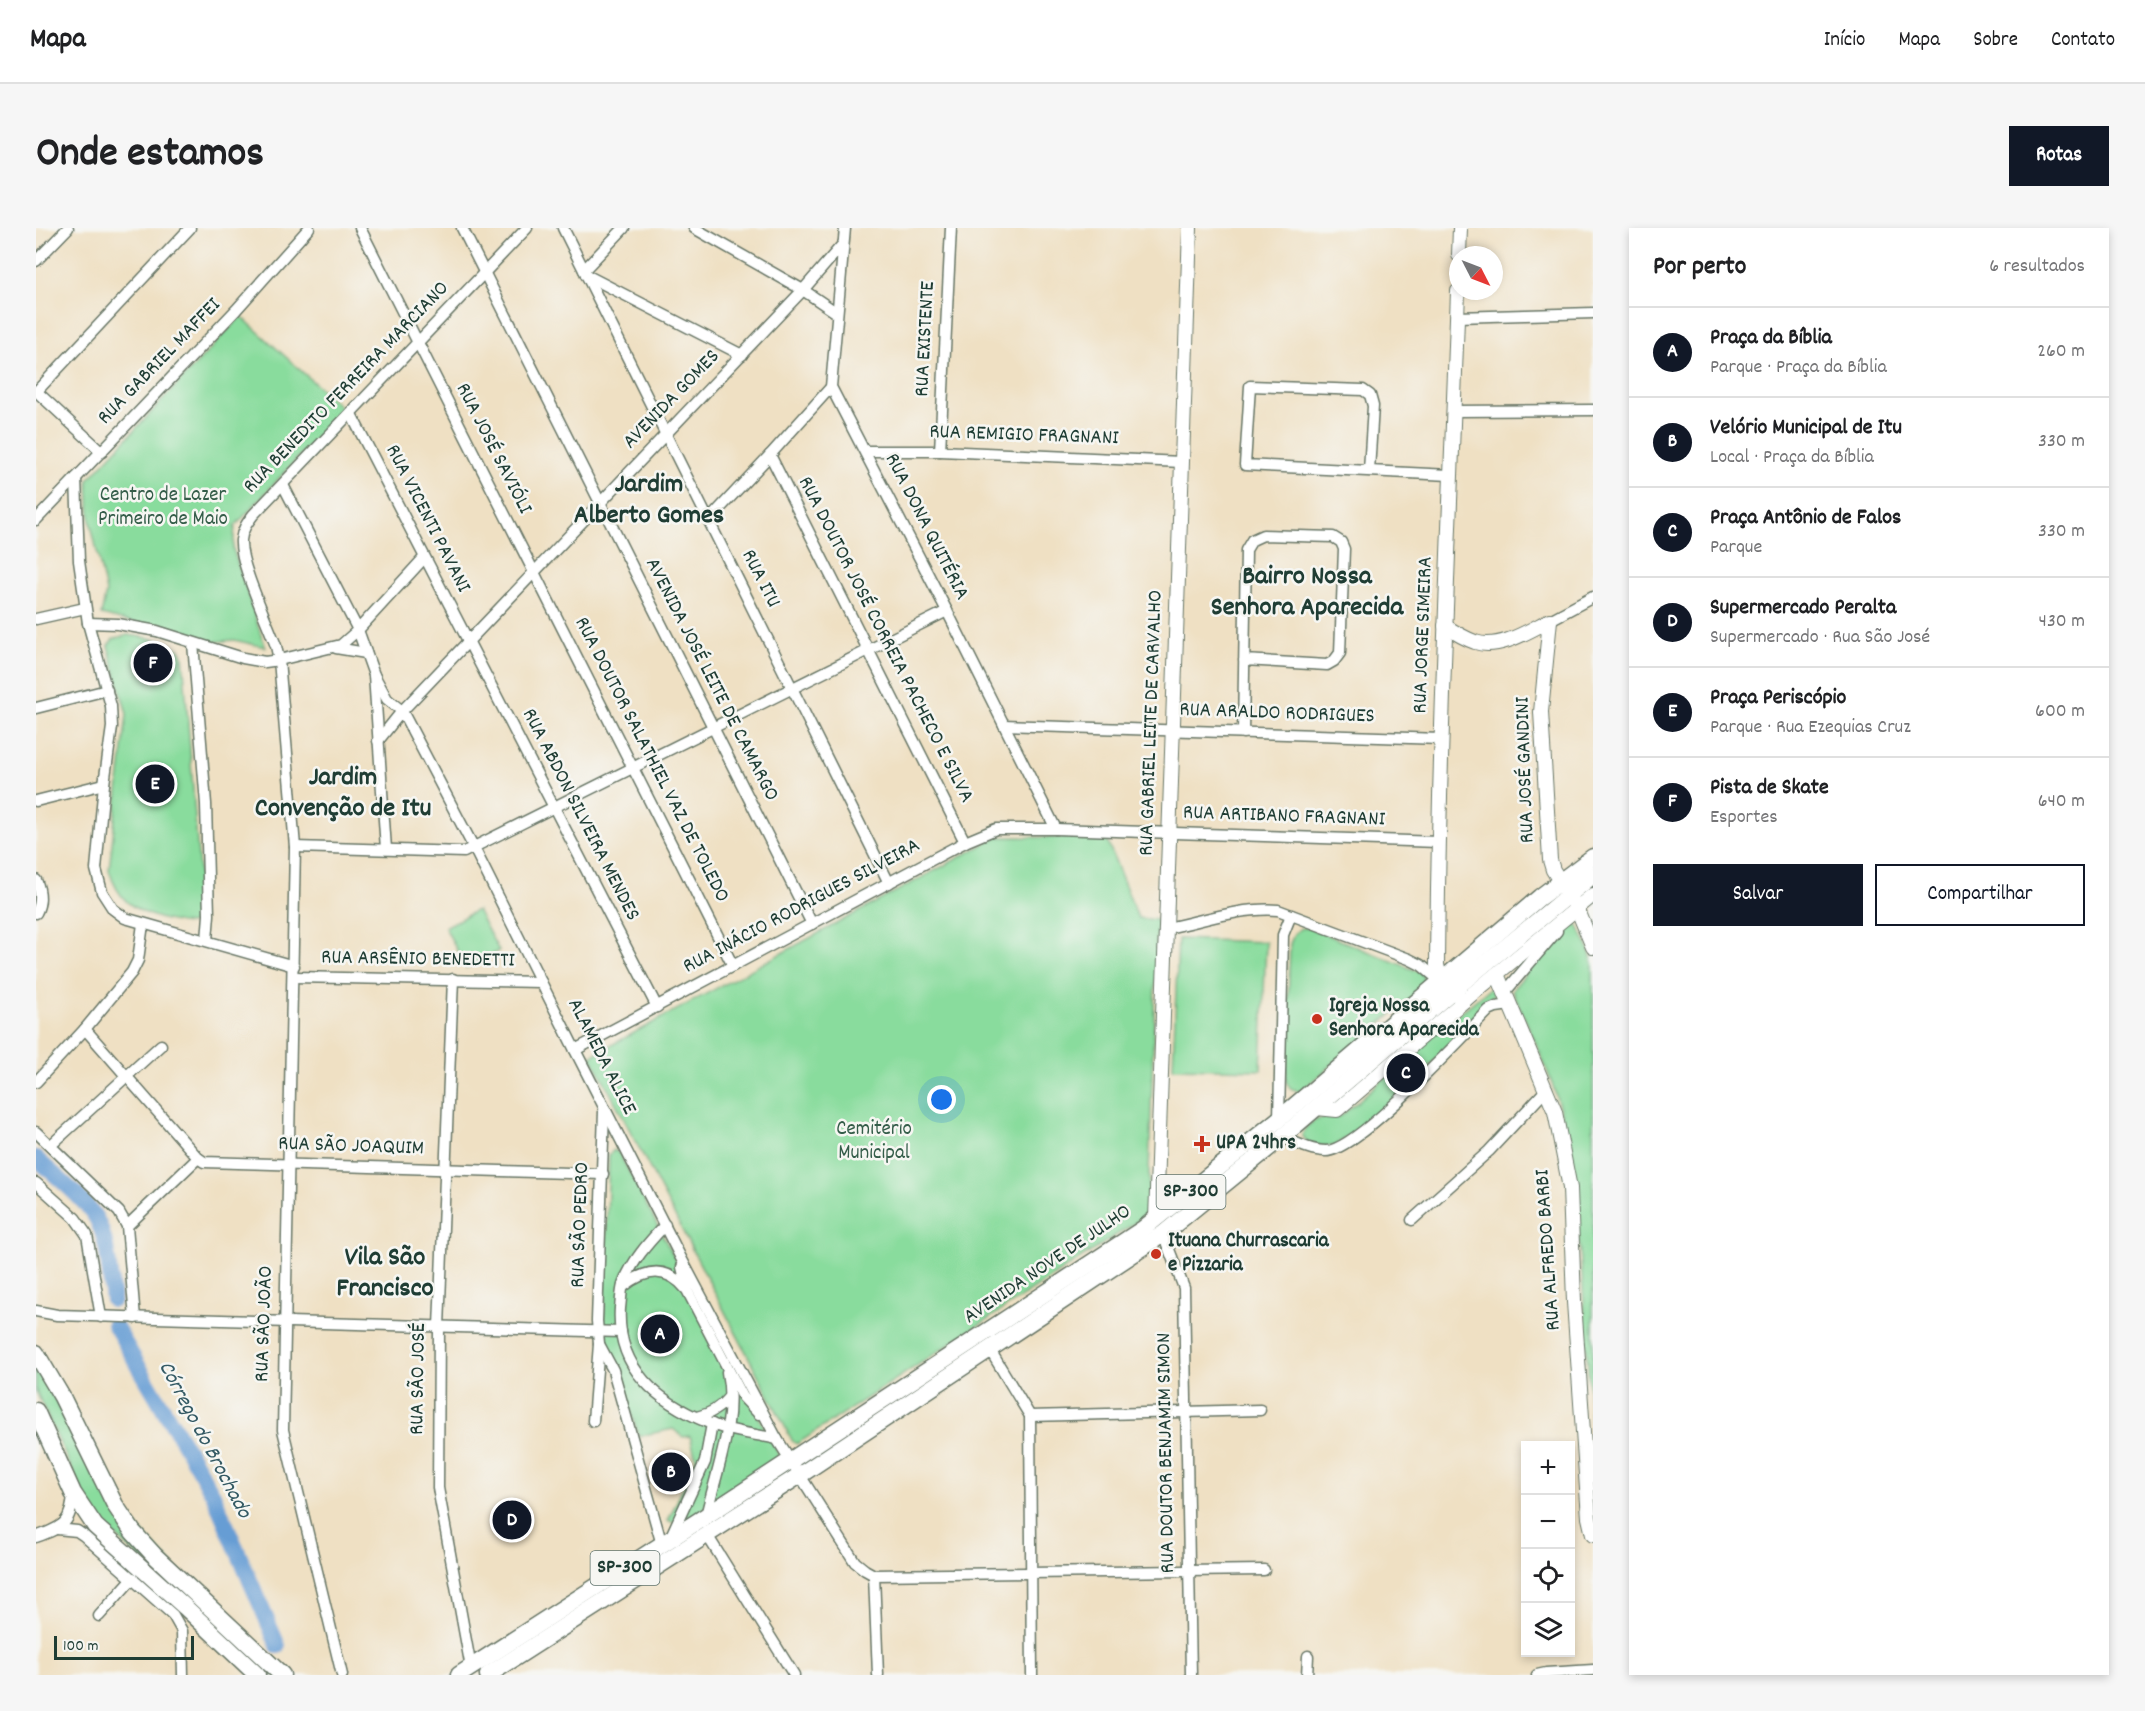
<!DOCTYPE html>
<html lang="pt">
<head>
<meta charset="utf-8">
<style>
	:root { --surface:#fff; --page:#f6f6f6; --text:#202124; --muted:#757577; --line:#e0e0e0; --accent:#111827 }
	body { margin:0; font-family:Dekko,sans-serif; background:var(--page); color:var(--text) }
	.controls { position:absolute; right:18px; bottom:18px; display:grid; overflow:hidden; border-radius:0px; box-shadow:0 3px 9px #0003 }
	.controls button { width:54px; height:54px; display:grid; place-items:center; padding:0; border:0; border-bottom:2px solid var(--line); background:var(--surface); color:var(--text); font:30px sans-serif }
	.compass { position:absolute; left:1413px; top:18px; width:54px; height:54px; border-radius:50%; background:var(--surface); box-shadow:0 3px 9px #0003; rotate:132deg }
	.scale { position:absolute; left:18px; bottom:15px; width:140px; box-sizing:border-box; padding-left:6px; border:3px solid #1f3d34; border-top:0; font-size:16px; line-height:21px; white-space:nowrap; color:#1f3d34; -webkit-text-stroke:4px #f6f6f2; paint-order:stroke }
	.you { position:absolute; left:906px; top:872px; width:21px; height:21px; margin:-15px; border:4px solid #fff; border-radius:50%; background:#1a73e8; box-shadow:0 0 0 9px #1a73e833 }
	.badge { display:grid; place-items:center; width:39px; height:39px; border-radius:50%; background:var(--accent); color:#fff; font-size:20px; font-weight:700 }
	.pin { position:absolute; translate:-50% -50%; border:3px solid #fff; box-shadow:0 2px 6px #0006 }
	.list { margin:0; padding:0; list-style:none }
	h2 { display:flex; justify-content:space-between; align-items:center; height:78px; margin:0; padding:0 24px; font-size:26px }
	h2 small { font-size:20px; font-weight:400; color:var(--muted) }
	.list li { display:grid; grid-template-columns:39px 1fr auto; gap:18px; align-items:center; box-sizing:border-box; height:90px; padding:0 24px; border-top:2px solid var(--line) }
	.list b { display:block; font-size:22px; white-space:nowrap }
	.list p { margin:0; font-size:20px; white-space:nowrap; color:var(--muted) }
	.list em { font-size:20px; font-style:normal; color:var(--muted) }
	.actions { display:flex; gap:12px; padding:18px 24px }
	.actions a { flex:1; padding:14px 0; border:2px solid var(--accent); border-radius:0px; text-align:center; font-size:21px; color:var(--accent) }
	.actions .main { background:var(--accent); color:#fff }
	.icon { flex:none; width:33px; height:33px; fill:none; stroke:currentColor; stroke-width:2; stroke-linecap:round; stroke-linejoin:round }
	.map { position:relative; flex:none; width:1557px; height:1447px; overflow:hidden; border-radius:0px }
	header { display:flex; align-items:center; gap:36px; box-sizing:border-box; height:84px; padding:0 30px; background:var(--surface); border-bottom:2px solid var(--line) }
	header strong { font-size:28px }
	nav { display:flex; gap:33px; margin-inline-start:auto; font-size:21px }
	.intro { display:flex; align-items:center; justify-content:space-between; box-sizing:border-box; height:144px; padding:0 36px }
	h1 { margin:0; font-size:42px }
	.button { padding:15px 27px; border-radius:0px; background:var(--accent); color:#fff; font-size:21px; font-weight:700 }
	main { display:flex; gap:36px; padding:0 36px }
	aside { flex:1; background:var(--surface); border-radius:0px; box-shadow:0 3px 9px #0003 }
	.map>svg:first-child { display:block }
	.green { fill:#89dc9d; stroke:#548c68; stroke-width:1.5 }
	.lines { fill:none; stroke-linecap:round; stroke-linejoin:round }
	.river { stroke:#669dd4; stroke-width:16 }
	.minor-casing { stroke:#687666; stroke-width:13 }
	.tertiary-casing { stroke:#687666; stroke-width:16 }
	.primary-casing { stroke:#687666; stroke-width:19 }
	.minor { stroke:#fff; stroke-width:10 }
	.tertiary { stroke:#fff; stroke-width:14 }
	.primary { stroke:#fff; stroke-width:16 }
	.poi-dot { fill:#c8321e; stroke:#f6f6f2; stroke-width:2 }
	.labels { text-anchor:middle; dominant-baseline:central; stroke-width:5; stroke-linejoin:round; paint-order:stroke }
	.shield { fill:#f6f6f2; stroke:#60746d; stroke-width:1.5 }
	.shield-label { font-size:20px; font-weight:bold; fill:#1f3d34 }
	.street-label { font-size:21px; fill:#1f3d34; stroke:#f6f6f2 }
	.park-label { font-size:21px; fill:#345d49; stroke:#f6f6f2 }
	.poi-label { font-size:21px; font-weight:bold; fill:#1f3d34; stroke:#f6f6f2; text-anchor:start }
	.water-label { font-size:22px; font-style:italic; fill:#345a64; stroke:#f6f6f2 }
	.district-label { font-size:27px; font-weight:bold; fill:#1f3d34; stroke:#f6f6f2 }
</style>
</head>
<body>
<header>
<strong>Mapa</strong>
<nav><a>Início</a><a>Mapa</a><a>Sobre</a><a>Contato</a></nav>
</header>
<div class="intro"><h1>Onde estamos</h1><a class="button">Rotas</a></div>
<main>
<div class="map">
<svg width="1557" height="1447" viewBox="0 0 1557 1447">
	<rect width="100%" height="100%" fill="#f6f6f2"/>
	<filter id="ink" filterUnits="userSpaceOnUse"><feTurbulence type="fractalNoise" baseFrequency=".0167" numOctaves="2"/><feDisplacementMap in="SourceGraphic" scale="12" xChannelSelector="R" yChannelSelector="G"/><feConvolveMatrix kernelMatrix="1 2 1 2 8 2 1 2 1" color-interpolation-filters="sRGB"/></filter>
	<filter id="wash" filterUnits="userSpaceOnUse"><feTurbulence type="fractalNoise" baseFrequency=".008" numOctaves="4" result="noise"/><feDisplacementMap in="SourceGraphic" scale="24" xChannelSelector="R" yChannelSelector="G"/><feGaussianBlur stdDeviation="1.35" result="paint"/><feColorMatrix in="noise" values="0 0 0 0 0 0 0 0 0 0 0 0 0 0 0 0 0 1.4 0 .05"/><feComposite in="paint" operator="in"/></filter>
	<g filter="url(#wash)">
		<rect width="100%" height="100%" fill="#efe0c3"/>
		<!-- green -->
		<g class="green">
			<polygon points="205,88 307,181 199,298 197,321 229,419 198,412 177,414 65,387 70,364 54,292 52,252"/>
			<path d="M 91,407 C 109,409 129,412 144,422 L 147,428 L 164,655 C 163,669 167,688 154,696 C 145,696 135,693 126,691 C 96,682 82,672 73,642 L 91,486 L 72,418 L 77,411 Z"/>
			<polygon points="961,609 1070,610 1102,690 1121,692 1112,976 1110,984 1105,991 761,1216 757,1214 555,828"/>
			<polygon points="441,682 463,723 430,740 409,699"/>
			<path d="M 1537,690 L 1550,713 L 1557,735 L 1557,1232 C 1552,1155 1550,1079 1542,1003 C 1538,957 1534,912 1520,868 C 1509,831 1491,797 1476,762 Z"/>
			<polygon points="1265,700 1274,700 1386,745 1388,754 1383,763 1264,864 1254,860 1250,854 1250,844 1254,716 1258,706"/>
			<polygon points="1142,711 1230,714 1225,842 1137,840"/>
			<polygon points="1458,757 1460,760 1460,764 1445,781 1416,815 1356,875 1299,918 1274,918 1266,907 1270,899 1279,892 1305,888 1396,808"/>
			<polygon points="578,922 583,925 743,1227 740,1234 645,1296 632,1293 660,1231 654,1208 647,1209 637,1201 603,1208 572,1119 568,1093 573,927"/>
			<polygon points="0,1134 62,1256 239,1447 231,1447 67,1296 49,1270 0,1163"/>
		</g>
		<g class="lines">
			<!-- river -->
			<g class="river">
				<path d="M 0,930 C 17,946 48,970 60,990 C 73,1014 73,1045 77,1072"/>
				<polyline points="78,1096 177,1266 242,1418"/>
			</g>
		</g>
	</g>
	<g filter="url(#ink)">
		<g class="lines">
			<defs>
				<g id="minor">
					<polyline points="324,0 697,738"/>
					<polyline points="426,0 776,696"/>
					<polyline points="527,0 853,655"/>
					<polyline points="658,0 767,62 801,85"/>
					<polyline points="809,0 795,159 911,383 1020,601"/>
					<polyline points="0,33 32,0"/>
					<polyline points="548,42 588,0"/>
					<polyline points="550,47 706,127"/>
					<polyline points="1421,89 1557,85"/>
					<polyline points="0,163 66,224"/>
					<polyline points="0,164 154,0"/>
					<polyline points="1418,183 1557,182"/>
					<polyline points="315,186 621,779"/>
					<polyline points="829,223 904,223 1146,234"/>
					<polyline points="904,223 915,0"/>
					<polyline points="734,227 929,614"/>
					<polyline points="1333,243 1337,178 1334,167 1327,162 1214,158 1209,237 1414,247"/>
					<polyline points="40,250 43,333 52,395 75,478 76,499 68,556 60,641 66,664 77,681 89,690 258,738"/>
					<polyline points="247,257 322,402 338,447 350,621"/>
					<polyline points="0,292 200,82 273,0"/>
					<polyline points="673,292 734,227 795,159"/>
					<polyline points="0,391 49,380"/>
					<polyline points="1514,392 1557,369"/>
					<polyline points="52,395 82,396 121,403 207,430 229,434 243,432 305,417 322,402 388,330"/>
					<polyline points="157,415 170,576 173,687 171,712"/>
					<polyline points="300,420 330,425"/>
					<polyline points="338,447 351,471 366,483 438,620 539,822 645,1030 741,1211 819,1334 829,1342 838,1347 1228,1342"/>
					<polyline points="0,480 71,462"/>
					<polyline points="968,497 1405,511"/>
					<polyline points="1207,505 1210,322 1216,312 1227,307 1297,309 1305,314 1308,321 1304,425 1298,433 1291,437 1208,432"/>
					<polyline points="342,513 366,483 767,62 807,16"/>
					<polyline points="0,573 68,556"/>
					<polyline points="259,619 428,624 911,383"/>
					<path d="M 0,652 C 5,664 6,674 0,685"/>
					<path d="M 1131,700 C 1166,693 1205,679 1242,682 L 1373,731 L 1385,737 L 1404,753"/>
					<polyline points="258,749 505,754"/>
					<polyline points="417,751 403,1099 402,1260 435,1440"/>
					<polyline points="1469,764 1521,703"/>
					<polyline points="49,801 162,930 168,934 567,946"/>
					<polyline points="539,822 929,614 960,601 1020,601 1402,614"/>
					<polyline points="0,854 49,801 96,744 102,732 107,696"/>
					<polyline points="1243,891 1247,707 1255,687"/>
					<polyline points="0,904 83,984 91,998 99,1090"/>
					<path d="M 1246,909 C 1260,915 1275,923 1290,923 C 1321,923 1428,808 1453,782 L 1460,779 L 1474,777"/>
					<polyline points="15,917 125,817"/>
					<polyline points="0,955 39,990 51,1007 65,1089"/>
					<polyline points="1376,992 1453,923 1511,861"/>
					<path d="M 629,997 C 612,1015 595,1034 587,1057 C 585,1064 585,1073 584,1080 C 580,1141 622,1174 673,1195 C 694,1204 719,1206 741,1211"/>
					<polyline points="91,998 162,930"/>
					<polyline points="1127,1006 1148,1060 1155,1447"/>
					<polyline points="646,1039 652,1064 689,1135 707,1169 723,1186"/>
					<path d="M 588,1058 C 610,1041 631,1038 650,1061"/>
					<polyline points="0,1083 21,1087 585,1104"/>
					<polyline points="563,1116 577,1142 626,1317"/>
					<polyline points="954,1122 994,1188 996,1447"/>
					<polyline points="994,1188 1224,1182"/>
					<path d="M 661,1189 C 675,1186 684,1180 693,1169"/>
					<polyline points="557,1193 563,1116 561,1093 568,883"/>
					<path d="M 670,1288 C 681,1241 701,1192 691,1144"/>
					<polyline points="21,1301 41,1303 47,1307 137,1387 146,1403 147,1447"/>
					<polyline points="671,1307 758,1447"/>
					<polyline points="635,1308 669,1234 676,1196"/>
					<path d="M 0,1309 C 27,1299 36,1295 37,1265"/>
					<polyline points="838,1347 842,1447"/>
					<polyline points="63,1388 97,1350"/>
					<path d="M 306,1447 L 247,1202 L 259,619 L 243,432 L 240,418 C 231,393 203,335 205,312 C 206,302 211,295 217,287 L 491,0"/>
					<polyline points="1271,1447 1272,1428"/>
					<polyline points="1501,1447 1510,1445 1557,1442"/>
				</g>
				<g id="tertiary">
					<polyline points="1423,27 1424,0"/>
					<path d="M 1422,63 C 1414,288 1403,512 1401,737 C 1406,759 1411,761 1429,772"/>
					<polyline points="1514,392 1505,484 1514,632 1517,642 1541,680 1557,719"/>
					<path d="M 1409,398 C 1418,404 1428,410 1439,414 C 1464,422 1492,403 1514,392"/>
					<polyline points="1461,746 1519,884 1534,960 1538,1074 1553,1290 1557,1307"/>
					<polyline points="1281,880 1301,882 1436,766 1557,667"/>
					<polyline points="1120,991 1154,0"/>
				</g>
				<g id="primary">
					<polyline points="0,1125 26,1169 79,1277 97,1304 118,1327 246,1447"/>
					<polyline points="0,1183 37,1265 59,1298 149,1379 221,1447"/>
					<polyline points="423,1447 670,1288 1107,1001 1243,891 1504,669 1557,629"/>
					<polyline points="452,1447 764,1247 1127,1006 1246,909 1415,764 1557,647"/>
				</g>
			</defs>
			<!-- minor casing -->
			<use href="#minor" class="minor-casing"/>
			<!-- tertiary casing -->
			<use href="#tertiary" class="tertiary-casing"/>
			<!-- primary casing -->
			<use href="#primary" class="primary-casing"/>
			<!-- minor -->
			<use href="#minor" class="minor"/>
			<!-- tertiary -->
			<use href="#tertiary" class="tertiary"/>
			<!-- primary -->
			<use href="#primary" class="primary"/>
		</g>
	</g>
	<!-- markers -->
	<g class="poi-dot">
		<circle cx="1281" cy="791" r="6"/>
		<path d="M1163 907h6v6h6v6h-6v6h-6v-6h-6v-6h6z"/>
		<circle cx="1120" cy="1026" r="6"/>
	</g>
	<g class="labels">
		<!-- shield labels -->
		<g class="shield">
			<rect x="1120.5" y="947" width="69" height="34" rx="4.5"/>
			<rect x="554.5" y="1323" width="69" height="34" rx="4.5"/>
		</g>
		<g class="shield-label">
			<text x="1155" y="964">SP-300</text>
			<text x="589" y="1340">SP-300</text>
		</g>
		<!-- street labels -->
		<g class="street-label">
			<text transform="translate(890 111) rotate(-87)">RUA EXISTENTE</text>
			<text transform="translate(124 134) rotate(-46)">RUA GABRIEL MAFFEI</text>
			<text transform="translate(311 160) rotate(-46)">RUA BENEDITO FERREIRA MARCIANO</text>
			<text transform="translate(636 172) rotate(-46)">AVENIDA GOMES</text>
			<text transform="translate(988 208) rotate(2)">RUA REMIGIO FRAGNANI</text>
			<text transform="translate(457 221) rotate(63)">RUA JOSÉ SAVIÓLI</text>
			<text transform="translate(391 291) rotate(63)">RUA VICENTI PAVANI</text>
			<text transform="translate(890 299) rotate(63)">RUA DONA QUITÉRIA</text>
			<text transform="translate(724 351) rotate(63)">RUA ITU</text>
			<text transform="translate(1388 407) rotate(-88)">RUA JORGE SIMEIRA</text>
			<text transform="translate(849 412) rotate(63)">RUA DOUTOR JOSÉ CORREIA PACHECO E SILVA</text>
			<text transform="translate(675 452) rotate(63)">AVENIDA JOSÉ LEITE DE CAMARGO</text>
			<text transform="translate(1241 486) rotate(2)">RUA ARALDO RODRIGUES</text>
			<text transform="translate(1116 495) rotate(-88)">RUA GABRIEL LEITE DE CARVALHO</text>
			<text transform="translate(615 532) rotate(63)">RUA DOUTOR SALATHIEL VAZ DE TOLEDO</text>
			<text transform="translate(1490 542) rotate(-92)">RUA JOSÉ GANDINI</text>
			<text transform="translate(544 587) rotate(63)">RUA ABDON SILVEIRA MENDES</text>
			<text transform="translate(1248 589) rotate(2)">RUA ARTIBANO FRAGNANI</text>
			<text transform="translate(766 679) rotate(-28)">RUA INÁCIO RODRIGUES SILVEIRA</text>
			<text transform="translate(382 732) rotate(1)">RUA ARSÊNIO BENEDETTI</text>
			<text transform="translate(565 829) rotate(63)">ALAMEDA ALICE</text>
			<text transform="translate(315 919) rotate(2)">RUA SÃO JOAQUIM</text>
			<text transform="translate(545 997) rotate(-88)">RUA SÃO PEDRO</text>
			<text transform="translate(1513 1022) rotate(-94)">RUA ALFREDO BARBI</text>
			<text transform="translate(1012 1037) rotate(-34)">AVENIDA NOVE DE JULHO</text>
			<text transform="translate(229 1096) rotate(-88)">RUA SÃO JOÃO</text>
			<text transform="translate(383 1151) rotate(-89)">RUA SÃO JOSÉ</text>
			<text transform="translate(1131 1225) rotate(-91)">RUA DOUTOR BENJAMIM SIMON</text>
		</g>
		<!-- park labels -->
		<g class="park-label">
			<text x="127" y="268">Centro de Lazer<tspan x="127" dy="24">Primeiro de Maio</tspan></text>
			<text x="838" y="902">Cemitério<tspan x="838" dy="24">Municipal</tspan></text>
		</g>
		<!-- poi labels -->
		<g class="poi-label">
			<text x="1293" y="779">Igreja Nossa<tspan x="1293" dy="24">Senhora Aparecida</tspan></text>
			<text x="1180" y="916">UPA 24hrs</text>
			<text x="1132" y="1014">Ituana Churrascaria<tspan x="1132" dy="24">e Pizzaria</tspan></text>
		</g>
		<!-- water labels -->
		<g class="water-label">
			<text transform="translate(168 1212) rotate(62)">Córrego do Brochado</text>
		</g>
		<!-- district labels -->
		<g class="district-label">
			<text x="613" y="257">Jardim<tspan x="613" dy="31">Alberto Gomes</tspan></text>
			<text x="1271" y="349">Bairro Nossa<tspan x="1271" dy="31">Senhora Aparecida</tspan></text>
			<text x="307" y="550">Jardim<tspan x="307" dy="31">Convenção de Itu</tspan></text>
			<text x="349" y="1030">Vila São<tspan x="349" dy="31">Francisco</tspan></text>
		</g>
	</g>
</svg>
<div class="controls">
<button>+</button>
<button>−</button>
<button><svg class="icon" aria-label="locate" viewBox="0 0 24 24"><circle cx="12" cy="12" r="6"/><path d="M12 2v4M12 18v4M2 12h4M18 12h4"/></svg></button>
<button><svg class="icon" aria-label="layers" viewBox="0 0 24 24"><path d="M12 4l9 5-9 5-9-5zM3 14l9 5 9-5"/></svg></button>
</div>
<svg class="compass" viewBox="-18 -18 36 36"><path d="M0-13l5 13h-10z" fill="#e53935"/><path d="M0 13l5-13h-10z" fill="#757577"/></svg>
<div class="scale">100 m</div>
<div class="you"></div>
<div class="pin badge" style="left:624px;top:1106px">A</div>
<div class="pin badge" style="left:635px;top:1244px">B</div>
<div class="pin badge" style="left:1370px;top:845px">C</div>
<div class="pin badge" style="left:476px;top:1292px">D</div>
<div class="pin badge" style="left:119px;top:556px">E</div>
<div class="pin badge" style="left:117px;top:435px">F</div>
</div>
<aside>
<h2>Por perto<small>6 resultados</small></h2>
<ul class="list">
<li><span class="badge">A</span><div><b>Praça da Bíblia</b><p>Parque · Praça da Bíblia</p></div><em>260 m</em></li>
<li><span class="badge">B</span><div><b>Velório Municipal de Itu</b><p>Local · Praça da Bíblia</p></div><em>330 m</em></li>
<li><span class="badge">C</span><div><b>Praça Antônio de Falos</b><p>Parque</p></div><em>330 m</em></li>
<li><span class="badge">D</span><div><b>Supermercado Peralta</b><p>Supermercado · Rua São José</p></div><em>430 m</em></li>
<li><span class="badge">E</span><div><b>Praça Periscópio</b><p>Parque · Rua Ezequias Cruz</p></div><em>600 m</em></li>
<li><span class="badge">F</span><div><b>Pista de Skate</b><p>Esportes</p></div><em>640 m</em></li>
</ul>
<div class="actions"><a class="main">Salvar</a><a>Compartilhar</a></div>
</aside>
</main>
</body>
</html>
